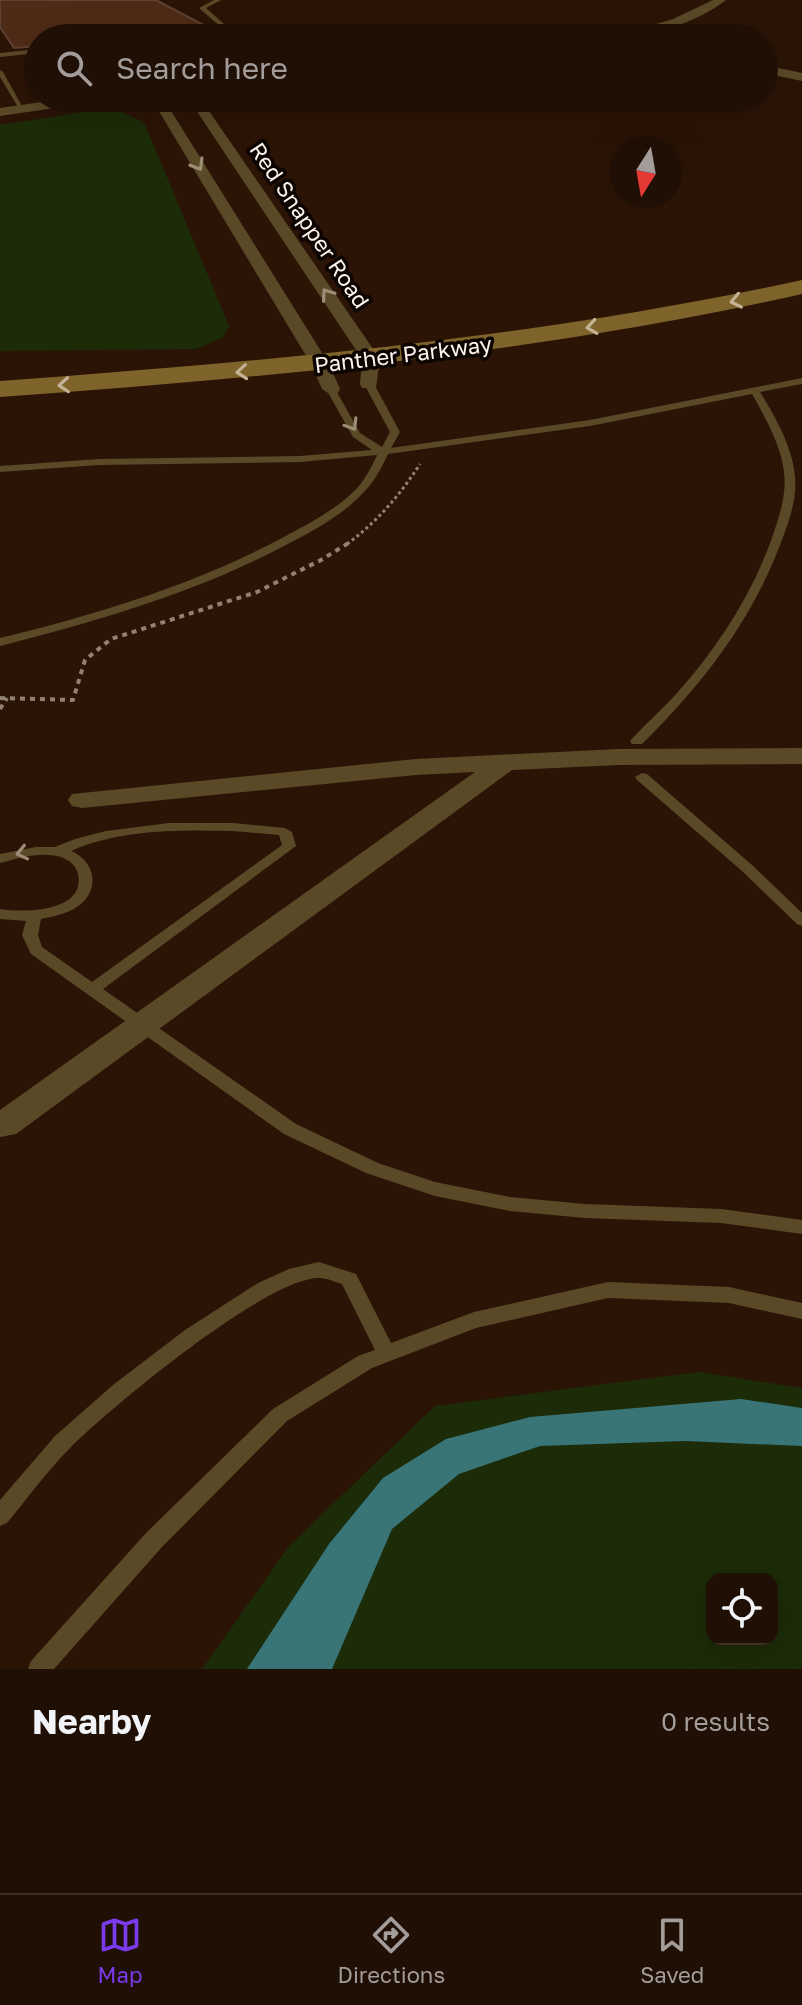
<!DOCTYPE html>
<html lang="en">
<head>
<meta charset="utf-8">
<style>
	:root { --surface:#200f04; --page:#2d1d13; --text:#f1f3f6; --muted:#a29c9a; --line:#3d2f26; --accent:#7c3aed }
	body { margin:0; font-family:"Golos Text",sans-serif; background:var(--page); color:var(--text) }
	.controls { position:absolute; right:24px; bottom:24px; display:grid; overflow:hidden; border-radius:16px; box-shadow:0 8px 32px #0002 }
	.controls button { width:72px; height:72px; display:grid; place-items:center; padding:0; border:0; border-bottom:2px solid var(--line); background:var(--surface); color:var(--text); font:40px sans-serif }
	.compass { position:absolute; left:610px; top:136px; width:72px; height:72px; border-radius:50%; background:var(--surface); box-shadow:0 8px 32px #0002; rotate:191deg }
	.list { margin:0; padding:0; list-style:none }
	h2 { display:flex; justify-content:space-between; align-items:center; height:104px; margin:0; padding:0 32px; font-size:34px }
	h2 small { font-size:26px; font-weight:400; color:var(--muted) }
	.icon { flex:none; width:44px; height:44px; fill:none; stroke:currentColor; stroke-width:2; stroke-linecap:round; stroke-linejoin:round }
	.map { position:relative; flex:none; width:802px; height:1669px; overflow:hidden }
	.search { position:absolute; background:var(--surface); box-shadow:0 8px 32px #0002; left:24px; right:24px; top:24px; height:88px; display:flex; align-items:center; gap:20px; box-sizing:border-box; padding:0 28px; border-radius:44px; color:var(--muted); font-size:30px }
	.sheet { height:224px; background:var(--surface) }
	nav { display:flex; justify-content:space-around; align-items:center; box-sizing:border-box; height:112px; border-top:2px solid var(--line); background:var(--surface); font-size:22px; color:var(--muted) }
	nav a { display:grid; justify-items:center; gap:4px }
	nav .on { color:var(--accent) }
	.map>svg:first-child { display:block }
	.green { fill:#1c2b08; fill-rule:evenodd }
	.water { fill:#397477 }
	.building { fill:#4e2b16; stroke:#5d4132; stroke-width:2 }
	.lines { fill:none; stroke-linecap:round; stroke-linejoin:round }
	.path-far1 { stroke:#918076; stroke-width:3; stroke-dasharray:3 3; stroke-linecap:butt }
	.path { stroke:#918076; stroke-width:4; stroke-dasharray:5 5; stroke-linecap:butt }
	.lane { fill:#5a4927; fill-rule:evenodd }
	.street { fill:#5a4927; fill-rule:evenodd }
	.secondary { fill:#7e632a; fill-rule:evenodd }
	.oneway { stroke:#9b8d76 }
	.oneway2 { stroke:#c4b295 }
	.labels { text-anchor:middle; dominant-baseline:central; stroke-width:7; stroke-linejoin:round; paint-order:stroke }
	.far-street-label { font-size:22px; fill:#fdf2ed; stroke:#0c0401 }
</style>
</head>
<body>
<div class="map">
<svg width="802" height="1669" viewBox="0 0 802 1669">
	<rect width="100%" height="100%" fill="#2b1406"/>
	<!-- green -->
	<g class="green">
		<polygon points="89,111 119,111 144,122 229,326 222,338 196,349 0,351 0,125"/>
		<path d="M 699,1372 L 802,1388 L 802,1669 L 202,1669 L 290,1545 L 435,1406 ZM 712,1579 L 772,1579 L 772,1639 L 712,1639 Z"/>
	</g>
	<!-- water -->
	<polygon class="water" points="741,1399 802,1408 802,1446 685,1441 540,1446 459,1474 392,1529 332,1669 247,1669 329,1544 383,1478 446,1439 530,1417"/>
	<!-- building -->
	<polygon class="building" points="0,0 156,0 217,32 141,38 38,38 38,46 14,48 0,27"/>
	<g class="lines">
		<!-- path-far1 -->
		<path class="path-far1" d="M 347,544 C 377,522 400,495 420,464"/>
		<!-- path -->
		<g class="path">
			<polyline points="0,698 73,700 85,660 111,639 257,592 321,560 350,542"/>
			<polyline points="0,709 7,698"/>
		</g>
		<!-- lane -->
		<g class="lane">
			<polygon points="214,0 221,0 206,8 240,38 199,38 229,34 199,8"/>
			<polygon points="38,49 38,53 0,57 0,53"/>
			<polygon points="0,70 3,72 23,108 18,107 0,77"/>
			<path d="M 802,378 L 802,384 L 760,392 C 775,416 793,448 795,477 C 797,498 790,518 783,537 C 754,618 703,684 642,744 L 632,744 L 630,741 C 645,724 662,710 677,693 C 718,647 751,596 772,538 C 779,517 787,495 784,472 C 781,445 765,417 752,394 L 590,426 L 388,454 C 381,469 373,484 361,495 C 340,517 311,532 284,546 C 195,593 98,621 0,646 L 0,638 C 98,614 193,585 282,538 C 308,524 338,509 358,487 C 366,478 372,466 377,455 L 300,462 L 99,465 L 0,472 L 0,466 L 99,459 L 300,456 L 372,450 L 353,437 L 326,389 L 334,387 L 360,433 L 382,447 L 390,432 L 364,384 L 369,381 L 374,384 L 400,432 L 391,448 L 590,420 Z"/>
			<polygon points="642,773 647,774 752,865 802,913 802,926 797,924 742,871 637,780 635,777"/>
			<path d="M 169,823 L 233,823 L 285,828 L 292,832 L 296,846 L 103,989 L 296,1124 L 378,1163 L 435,1182 L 510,1197 L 585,1204 L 721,1209 L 802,1220 L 802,1234 L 721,1223 L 585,1218 L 510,1211 L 435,1196 L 366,1173 L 284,1134 L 31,954 L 22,935 L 26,921 L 0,919 L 0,909 C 24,913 86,912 78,874 C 76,865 69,860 61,857 C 41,851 19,858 0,863 L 0,854 L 36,847 L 55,847 L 75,839 L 106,831 ZM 233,831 L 279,835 L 282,845 L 92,982 L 42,947 L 38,935 L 41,919 C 55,916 72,913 83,902 C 100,885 93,860 71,851 C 121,829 179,830 233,831 Z"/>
			<path d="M 319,1262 L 356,1274 L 391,1343 L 474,1312 L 608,1282 L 729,1287 L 802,1303 L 802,1319 L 729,1303 L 608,1298 L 476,1328 L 372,1368 L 287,1421 L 162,1547 L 54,1669 L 28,1669 L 31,1661 L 146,1533 L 273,1409 L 358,1356 L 375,1350 L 342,1284 C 335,1282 327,1278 319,1278 C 266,1278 110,1408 70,1448 C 47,1471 28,1498 7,1523 L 0,1526 L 0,1500 L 55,1436 L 113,1385 L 185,1330 L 258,1283 L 289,1269 Z"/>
		</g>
		<!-- street -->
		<g class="street">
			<path d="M 713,0 L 726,0 C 697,23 647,38 609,38 L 673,19 Z"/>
			<polygon points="764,65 802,73 802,81 764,73"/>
			<polygon points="70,98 102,98 96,102 0,116 0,108"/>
			<polygon points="151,98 163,98 329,364 340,389 338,393 331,395 322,389 311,364"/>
			<polygon points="188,98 200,98 380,359 376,388 362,388 360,384 362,359"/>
			<polygon points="802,748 802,764 619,765 512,770 16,1134 0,1137 0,1110 475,772 416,775 82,808 72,806 68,800 72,794 416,759 619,749"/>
		</g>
		<!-- secondary -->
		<path class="secondary" d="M 802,280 L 802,294 C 536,354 271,377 0,397 L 0,381 C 270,361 537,338 802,280 Z"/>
	</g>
	<!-- one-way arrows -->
	<defs><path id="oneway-chevron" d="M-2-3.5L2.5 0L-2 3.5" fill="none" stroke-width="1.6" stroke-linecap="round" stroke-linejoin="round" transform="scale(2)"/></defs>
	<g class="oneway">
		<use href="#oneway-chevron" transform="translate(198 165) rotate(59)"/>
		<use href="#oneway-chevron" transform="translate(327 294) rotate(-125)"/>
		<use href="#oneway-chevron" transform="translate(352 425) rotate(58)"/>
		<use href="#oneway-chevron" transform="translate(22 853) rotate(167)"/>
	</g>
	<g class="oneway2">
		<use href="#oneway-chevron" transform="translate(736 301) rotate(168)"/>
		<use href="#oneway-chevron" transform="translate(592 327) rotate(171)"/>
		<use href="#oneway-chevron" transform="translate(242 372) rotate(175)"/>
		<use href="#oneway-chevron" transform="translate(64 385) rotate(176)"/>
	</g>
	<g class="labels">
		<!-- far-street labels -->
		<g class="far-street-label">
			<text transform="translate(310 225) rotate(56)">Red Snapper Road</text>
			<text transform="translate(403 354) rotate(-7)">Panther Parkway</text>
		</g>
	</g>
</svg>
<div class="controls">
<button><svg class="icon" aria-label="locate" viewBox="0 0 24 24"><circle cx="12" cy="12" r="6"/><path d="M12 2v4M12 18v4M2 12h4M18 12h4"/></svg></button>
</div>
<svg class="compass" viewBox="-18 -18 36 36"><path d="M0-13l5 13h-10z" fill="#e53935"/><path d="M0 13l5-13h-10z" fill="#a29c9a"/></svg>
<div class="search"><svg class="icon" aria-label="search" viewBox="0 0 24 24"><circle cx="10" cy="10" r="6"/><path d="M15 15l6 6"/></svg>Search here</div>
</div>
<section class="sheet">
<h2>Nearby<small>0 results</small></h2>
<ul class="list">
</ul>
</section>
<nav>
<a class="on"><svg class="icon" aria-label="map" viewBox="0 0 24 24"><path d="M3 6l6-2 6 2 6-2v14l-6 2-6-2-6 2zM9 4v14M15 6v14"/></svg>Map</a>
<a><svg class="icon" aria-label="directions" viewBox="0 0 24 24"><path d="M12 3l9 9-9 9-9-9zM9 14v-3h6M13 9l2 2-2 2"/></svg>Directions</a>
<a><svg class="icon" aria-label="saved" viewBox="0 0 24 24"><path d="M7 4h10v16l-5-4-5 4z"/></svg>Saved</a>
</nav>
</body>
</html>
